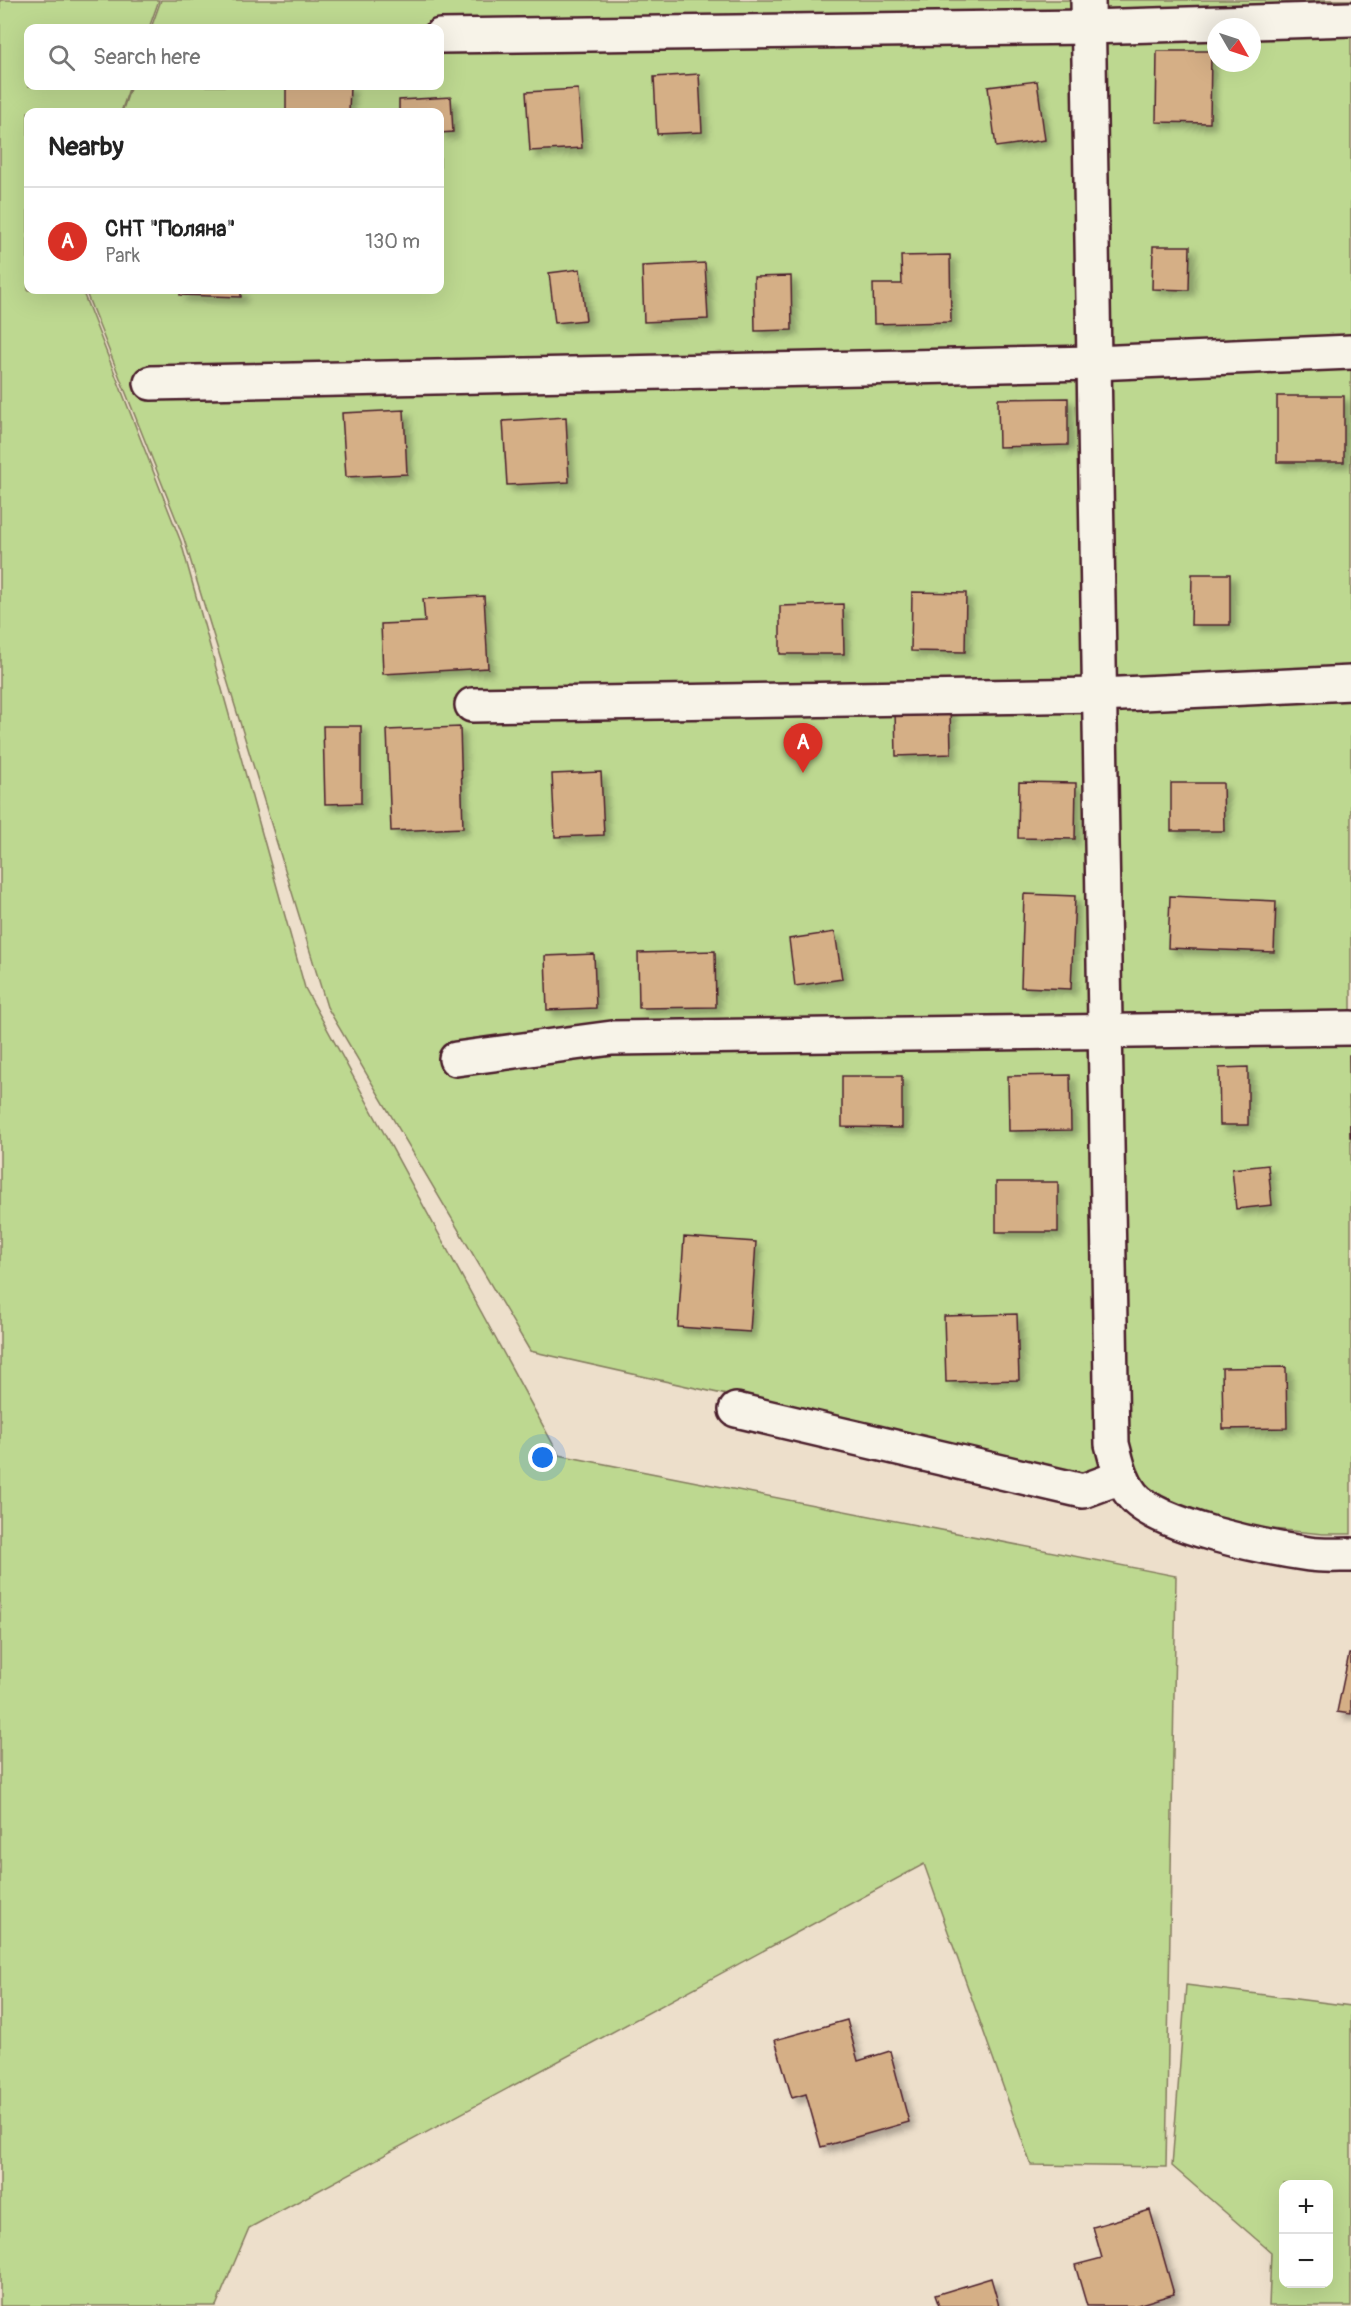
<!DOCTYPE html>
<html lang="en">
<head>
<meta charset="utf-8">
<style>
	:root { --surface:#fff; --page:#f2f2f2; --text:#222; --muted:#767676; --line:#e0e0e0; --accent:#d93025 }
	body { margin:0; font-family:Pangolin,sans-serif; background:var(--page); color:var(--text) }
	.controls { position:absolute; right:18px; bottom:18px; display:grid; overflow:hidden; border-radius:12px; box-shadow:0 6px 24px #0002 }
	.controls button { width:54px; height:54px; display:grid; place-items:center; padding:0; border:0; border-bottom:2px solid var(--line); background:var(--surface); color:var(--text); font:30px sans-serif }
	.compass { position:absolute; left:1207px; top:18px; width:54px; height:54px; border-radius:50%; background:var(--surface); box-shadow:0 6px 24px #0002; rotate:129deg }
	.you { position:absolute; left:543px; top:1458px; width:21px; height:21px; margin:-15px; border:4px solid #fff; border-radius:50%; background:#1a73e8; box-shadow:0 0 0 9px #1a73e833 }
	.badge { display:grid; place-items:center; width:39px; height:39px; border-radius:50%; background:var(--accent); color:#fff; font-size:20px; font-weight:700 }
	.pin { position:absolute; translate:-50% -50px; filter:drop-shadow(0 2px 3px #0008) }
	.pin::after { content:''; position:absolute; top:32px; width:21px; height:18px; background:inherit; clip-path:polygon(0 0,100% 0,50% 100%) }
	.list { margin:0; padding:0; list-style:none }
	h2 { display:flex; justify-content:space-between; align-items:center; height:78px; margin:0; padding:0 24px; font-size:26px }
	h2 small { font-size:20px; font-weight:400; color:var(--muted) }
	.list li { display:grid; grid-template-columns:39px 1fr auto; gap:18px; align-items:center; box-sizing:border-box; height:108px; padding:0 24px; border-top:2px solid var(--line) }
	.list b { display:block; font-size:22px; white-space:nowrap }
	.list p { margin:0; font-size:20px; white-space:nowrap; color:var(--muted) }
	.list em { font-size:20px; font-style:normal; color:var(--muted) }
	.icon { flex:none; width:33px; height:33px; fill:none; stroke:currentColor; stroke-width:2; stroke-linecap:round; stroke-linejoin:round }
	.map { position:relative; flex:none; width:1351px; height:2306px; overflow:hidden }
	.search { position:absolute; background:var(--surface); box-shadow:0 6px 24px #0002; left:24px; top:24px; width:420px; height:66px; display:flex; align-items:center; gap:15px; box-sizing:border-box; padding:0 21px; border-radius:12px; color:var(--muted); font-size:22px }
	.panel { position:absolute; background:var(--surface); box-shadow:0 6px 24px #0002; left:24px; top:108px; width:420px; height:186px; border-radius:12px }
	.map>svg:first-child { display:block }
	.green { fill:#bdd890; stroke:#847c5e; stroke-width:1.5; fill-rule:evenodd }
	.building { fill:#d5af86; stroke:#4a1f2b; stroke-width:1.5; filter:url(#shadow) }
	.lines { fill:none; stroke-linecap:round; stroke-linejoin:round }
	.minor-casing { stroke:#4a1f2b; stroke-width:38 }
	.minor { stroke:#f7f3e8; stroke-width:33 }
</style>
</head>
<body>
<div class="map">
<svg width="1351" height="2306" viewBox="0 0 1351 2306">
	<defs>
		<filter id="shadow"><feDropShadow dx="5.5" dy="5.5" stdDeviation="3" flood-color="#0004"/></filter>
	</defs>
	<rect width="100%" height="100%" fill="#eddfcb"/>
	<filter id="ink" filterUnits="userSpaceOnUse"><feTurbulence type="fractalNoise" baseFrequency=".0167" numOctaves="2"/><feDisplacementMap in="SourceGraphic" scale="12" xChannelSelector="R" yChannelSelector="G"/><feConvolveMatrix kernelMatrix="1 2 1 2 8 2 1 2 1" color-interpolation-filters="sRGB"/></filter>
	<g filter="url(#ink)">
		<!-- green -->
		<g class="green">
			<polygon points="0,0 159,0 149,28 28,28 28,86 130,86 121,112 28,112 28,290 82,290 181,542 305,988 559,1455 1176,1576 1166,2167 1031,2165 924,1864 249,2228 216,2306 0,2306"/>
			<path d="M 161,0 L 1351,0 L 1351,1534 L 1323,1534 L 1203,1522 L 1143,1488 L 530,1351 L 327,1007 L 184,539 L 85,290 L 440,290 L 440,112 L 122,112 L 131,86 L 440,86 L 440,28 L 151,28 ZM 1216,27 L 1252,27 L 1252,63 L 1216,63 Z"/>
			<path d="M 1186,1985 L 1351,2006 L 1351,2306 L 1269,2306 L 1271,2252 L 1172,2166 ZM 1284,2184 L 1328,2184 L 1328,2284 L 1284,2284 Z"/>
		</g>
		<!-- building -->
		<g class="building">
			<polygon points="1157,51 1211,51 1210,123 1156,122"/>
			<polygon points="699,74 702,132 657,134 654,77"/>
			<polygon points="1037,81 1045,140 996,147 988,87"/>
			<polygon points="286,86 350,86 349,112 286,112"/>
			<polygon points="578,89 582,148 530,151 526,92"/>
			<polygon points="451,97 453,132 440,133 440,112 399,112 399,100"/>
			<polygon points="1153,246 1190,246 1189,290 1152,289"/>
			<polygon points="950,255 951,322 874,324 873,284 902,284 901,256"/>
			<polygon points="705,263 708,319 644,322 642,266"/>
			<polygon points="580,269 586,320 555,323 549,273"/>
			<polygon points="791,276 792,330 755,331 754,277"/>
			<polygon points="180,290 241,290 241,297 180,295"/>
			<rect x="1277" y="396" width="67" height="66"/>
			<polygon points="1068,398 1068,445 999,447 998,399"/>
			<polygon points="404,410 407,474 346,477 342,413"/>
			<polygon points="566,417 569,482 507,485 503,421"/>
			<polygon points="1192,574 1230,574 1230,625 1191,625"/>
			<polygon points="912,592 966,593 965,652 911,651"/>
			<polygon points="484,596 488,668 383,674 381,624 425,622 423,599"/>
			<polygon points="843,604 844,654 780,654 780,606"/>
			<polygon points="950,709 951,754 896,756 895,710"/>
			<polygon points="323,726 361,726 361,803 325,804"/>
			<polygon points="460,727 463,828 391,831 387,730"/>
			<polygon points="601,772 604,835 555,837 552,774"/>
			<polygon points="1019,782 1076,783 1075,839 1018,838"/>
			<polygon points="1171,783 1223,783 1224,831 1171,831"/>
			<polygon points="1024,894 1075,896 1071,989 1021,987"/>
			<polygon points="1170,896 1276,901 1274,952 1168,948"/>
			<polygon points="835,932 842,979 795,986 789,939"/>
			<polygon points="715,951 716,1007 639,1008 638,953"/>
			<polygon points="594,954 596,1008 547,1010 545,956"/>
			<polygon points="1349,1055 1351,1055 1351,1137 1350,1137"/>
			<polygon points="1248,1067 1248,1125 1220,1125 1219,1068"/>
			<polygon points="1070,1075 1071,1130 1009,1131 1008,1076"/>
			<polygon points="842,1076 902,1076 902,1128 842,1127"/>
			<polygon points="1268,1165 1272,1205 1236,1209 1232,1169"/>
			<rect x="996" y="1182" width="62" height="50"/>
			<polygon points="684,1237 756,1242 750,1332 678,1327"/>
			<polygon points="1017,1314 1019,1380 946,1382 944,1316"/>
			<polygon points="1286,1367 1287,1428 1223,1429 1222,1368"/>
			<polygon points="1349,1654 1351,1654 1351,1714 1337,1712"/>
			<polygon points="847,2020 858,2061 890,2051 909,2122 821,2147 806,2094 792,2098 775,2040"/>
			<polygon points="1150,2210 1174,2294 1134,2306 1087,2306 1075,2265 1102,2258 1093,2227"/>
			<polygon points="991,2278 999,2306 939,2306 935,2295"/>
		</g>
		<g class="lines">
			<defs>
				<g id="minor">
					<path d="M 1088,0 L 1112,1444 C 1117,1462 1120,1480 1132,1495 C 1157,1527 1268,1548 1309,1554 C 1323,1556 1337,1555 1351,1555"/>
					<polyline points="440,36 1088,27 1351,19"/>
					<polyline points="151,383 1094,363 1351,352"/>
					<polyline points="472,705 1100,695 1351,683"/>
					<polyline points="456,1059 612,1038 1351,1028"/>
					<polyline points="736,1410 1083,1491 1121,1477"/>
				</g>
			</defs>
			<!-- minor casing -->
			<use href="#minor" class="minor-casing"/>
			<!-- minor -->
			<use href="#minor" class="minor"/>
		</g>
	</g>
</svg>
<div class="controls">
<button>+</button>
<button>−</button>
</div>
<svg class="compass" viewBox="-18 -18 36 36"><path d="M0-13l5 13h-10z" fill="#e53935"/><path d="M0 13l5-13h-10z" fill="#767676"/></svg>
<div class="you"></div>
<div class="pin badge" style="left:803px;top:773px">A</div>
<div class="search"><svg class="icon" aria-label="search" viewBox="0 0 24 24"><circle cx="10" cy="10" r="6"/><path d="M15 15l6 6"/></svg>Search here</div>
<section class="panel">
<h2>Nearby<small></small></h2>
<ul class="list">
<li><span class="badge">A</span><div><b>СНТ &quot;Поляна&quot;</b><p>Park</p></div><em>130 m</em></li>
</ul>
</section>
</div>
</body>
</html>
